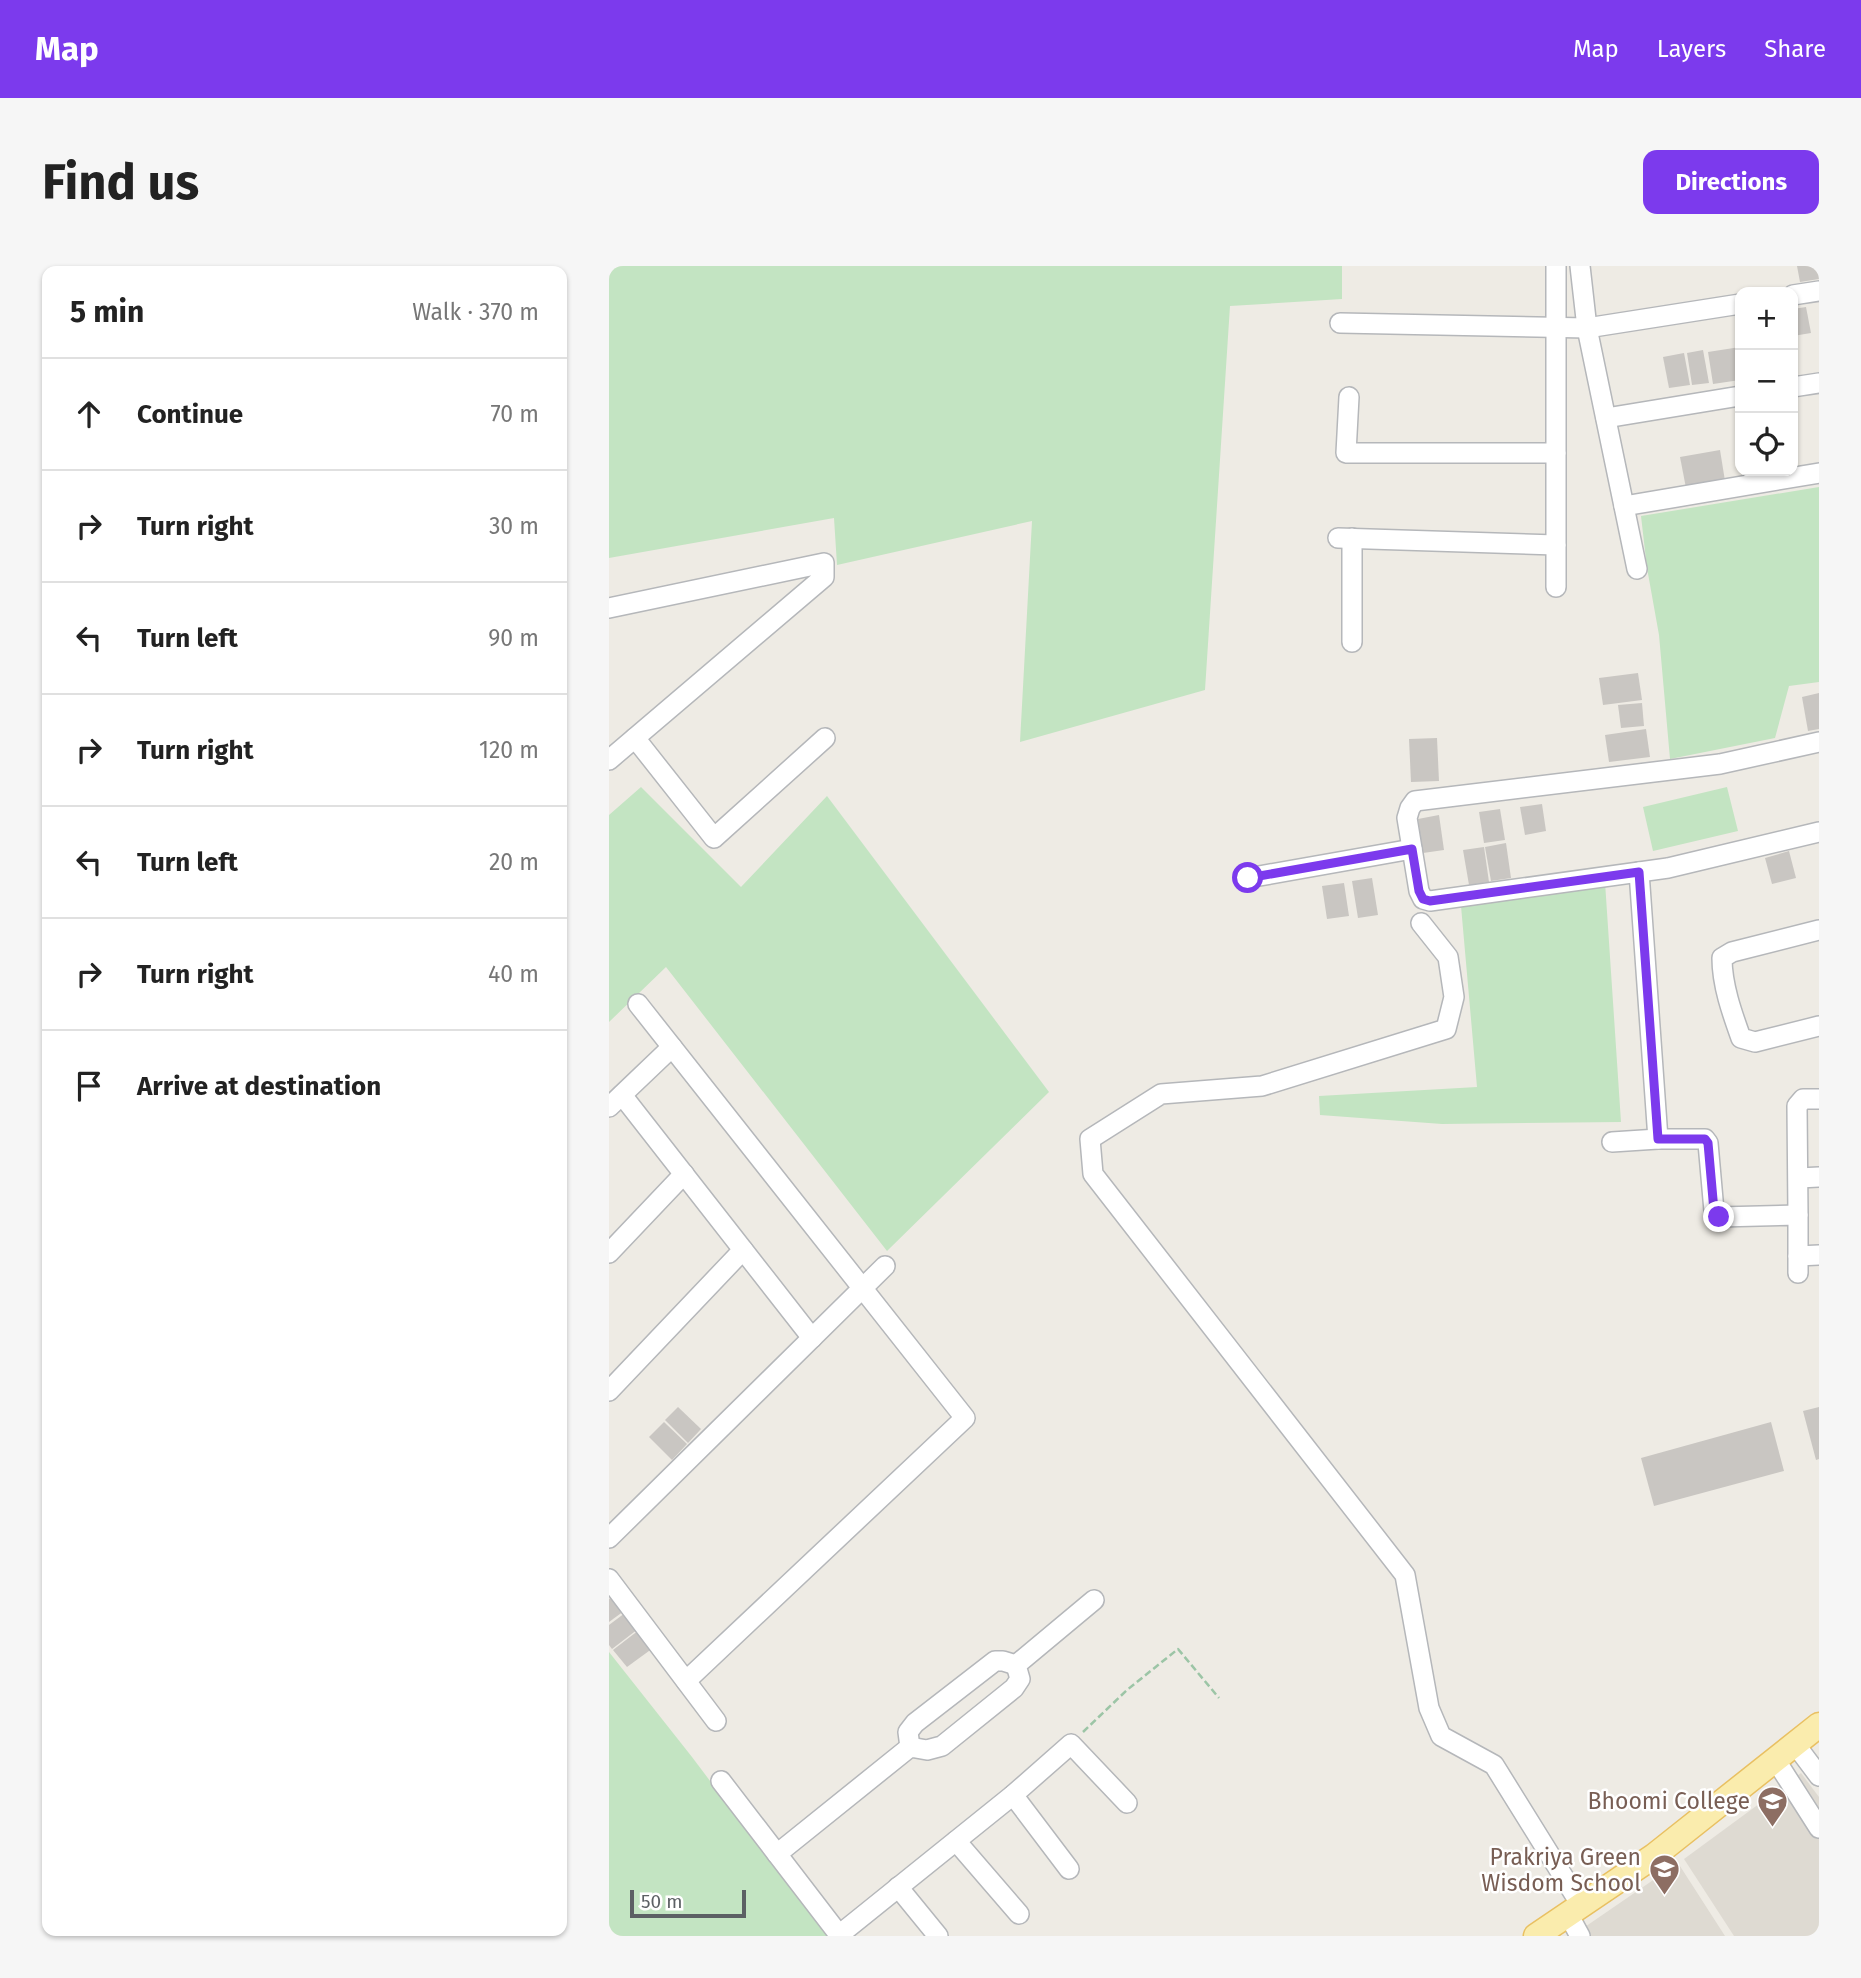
<!DOCTYPE html>
<html lang="en">
<head>
<meta charset="utf-8">
<style>
	:root { --surface:#fff; --page:#f6f6f6; --text:#222; --muted:#767676; --line:#e0e0e0; --accent:#7c3aed }
	body { margin:0; font-family:"Fira Sans",sans-serif; background:var(--page); color:var(--text) }
	.controls { position:absolute; right:21px; top:21px; display:grid; overflow:hidden; border-radius:14px; box-shadow:0 2px 5px #0004 }
	.controls button { width:63px; height:63px; display:grid; place-items:center; padding:0; border:0; border-bottom:2px solid var(--line); background:var(--surface); color:var(--text); font:35px sans-serif }
	.scale { position:absolute; left:21px; bottom:18px; width:116px; box-sizing:border-box; padding-left:7px; border:4px solid #5c6064; border-top:0; font-size:19px; line-height:24px; white-space:nowrap; color:#5c6064; -webkit-text-stroke:5px #fff; paint-order:stroke }
	.stop { position:absolute; width:21px; height:21px; margin:-16px; border:5px solid #7c3aed; border-radius:50%; background:#fff }
	.stop.end { background:#7c3aed; border-color:#fff; box-shadow:0 2px 7px #0008 }
	.list { margin:0; padding:0; list-style:none }
	h2 { display:flex; justify-content:space-between; align-items:center; height:91px; margin:0; padding:0 28px; font-size:30px }
	h2 small { font-size:23px; font-weight:400; color:var(--muted) }
	.list li { display:grid; grid-template-columns:46px 1fr auto; gap:21px; align-items:center; box-sizing:border-box; height:112px; padding:0 28px; border-top:2px solid var(--line) }
	.list b { display:block; font-size:26px; white-space:nowrap }
	.list em { font-size:23px; font-style:normal; color:var(--muted) }
	.icon { flex:none; width:38px; height:38px; fill:none; stroke:currentColor; stroke-width:2; stroke-linecap:round; stroke-linejoin:round }
	.map { position:relative; flex:none; width:1210px; height:1670px; overflow:hidden; border-radius:14px }
	header { display:flex; align-items:center; gap:42px; box-sizing:border-box; height:98px; padding:0 35px; background:var(--accent); color:#fff }
	header strong { font-size:33px }
	nav { display:flex; gap:38px; margin-inline-start:auto; font-size:24px }
	.intro { display:flex; align-items:center; justify-content:space-between; box-sizing:border-box; height:168px; padding:0 42px }
	h1 { margin:0; font-size:49px }
	.button { padding:18px 32px; border-radius:14px; background:var(--accent); color:#fff; font-size:24px; font-weight:700 }
	main { display:flex; gap:42px; padding:0 42px }
	aside { flex:1; background:var(--surface); border-radius:14px; box-shadow:0 2px 5px #0004 }
	.map>svg:first-child { display:block }
	.education { fill:#dedad2 }
	.green { fill:#c3e4c2 }
	.building { fill:#c9c6c2 }
	.lines { fill:none; stroke-linecap:round; stroke-linejoin:round }
	.minor-casing { stroke:#b5b7ba; stroke-width:22 }
	.major-casing { stroke:#e9c062; stroke-width:27 }
	.path { stroke:#9cc5a6; stroke-width:2.5; stroke-dasharray:7 3.5; stroke-linecap:butt }
	.minor { stroke:#fff; stroke-width:19 }
	.major { stroke:#faecad; stroke-width:24 }
	.route { stroke:#7c3aed; stroke-width:9 }
	.labels { text-anchor:middle; dominant-baseline:central; stroke-width:5; stroke-linejoin:round; paint-order:stroke }
	.education-label { font-size:23px; fill:#785e54; stroke:#fff; text-anchor:end }
</style>
</head>
<body>
<header>
<strong>Map</strong>
<nav><a>Map</a><a>Layers</a><a>Share</a></nav>
</header>
<div class="intro"><h1>Find us</h1><a class="button">Directions</a></div>
<main>
<aside>
<h2>5 min<small>Walk · 370 m</small></h2>
<ul class="list">
<li><svg class="icon" aria-label="ahead" viewBox="0 0 24 24"><path d="M12 20V5M6 11l6-6 6 6"/></svg><div><b>Continue</b></div><em>70 m</em></li>
<li><svg class="icon" aria-label="right" viewBox="0 0 24 24"><path d="M7 20v-9h11M14 6l5 5-5 5"/></svg><div><b>Turn right</b></div><em>30 m</em></li>
<li><svg class="icon" aria-label="left" viewBox="0 0 24 24"><path d="M17 20v-9H6M10 6l-5 5 5 5"/></svg><div><b>Turn left</b></div><em>90 m</em></li>
<li><svg class="icon" aria-label="right" viewBox="0 0 24 24"><path d="M7 20v-9h11M14 6l5 5-5 5"/></svg><div><b>Turn right</b></div><em>120 m</em></li>
<li><svg class="icon" aria-label="left" viewBox="0 0 24 24"><path d="M17 20v-9H6M10 6l-5 5 5 5"/></svg><div><b>Turn left</b></div><em>20 m</em></li>
<li><svg class="icon" aria-label="right" viewBox="0 0 24 24"><path d="M7 20v-9h11M14 6l5 5-5 5"/></svg><div><b>Turn right</b></div><em>40 m</em></li>
<li><svg class="icon" aria-label="arrive" viewBox="0 0 24 24"><path d="M6 21V4h12l-3 4 3 4H6"/></svg><div><b>Arrive at destination</b></div></li>
</ul>
</aside>
<div class="map">
<svg width="1210" height="1670" viewBox="0 0 1210 1670">
	<rect width="100%" height="100%" fill="#eeebe4"/>
	<!-- education -->
	<g class="education">
		<polygon points="1192,1507 1210,1531 1210,1670 1125,1670 1075,1593"/>
		<polygon points="1069,1597 1116,1670 961,1670 970,1665"/>
	</g>
	<!-- green -->
	<g class="green">
		<polygon points="0,0 733,0 733,33 621,40 596,424 411,476 423,255 228,299 225,252 0,292"/>
		<polygon points="1210,221 1210,416 1180,420 1166,472 1061,493 1050,369 1038,302 1032,250"/>
		<polygon points="32,521 132,621 218,530 440,826 278,985 57,701 0,756 0,549"/>
		<polygon points="1118,521 1129,565 1044,585 1034,541"/>
		<polygon points="996,616 1012,856 833,858 711,849 710,830 868,821 852,640"/>
		<polygon points="0,1386 83,1491 218,1670 0,1670"/>
	</g>
	<!-- building -->
	<g class="building">
		<polygon points="1188,0 1209,0 1210,13 1191,16"/>
		<polygon points="1197,41 1202,67 1184,70 1184,43"/>
		<polygon points="1131,81 1131,114 1104,118 1099,86"/>
		<polygon points="1094,84 1100,117 1083,119 1078,87"/>
		<polygon points="1075,87 1081,119 1060,122 1054,91"/>
		<polygon points="1111,184 1116,215 1077,222 1071,191"/>
		<polygon points="1029,407 1033,434 994,439 990,412"/>
		<polygon points="1210,427 1210,463 1199,465 1193,431"/>
		<polygon points="1033,437 1035,460 1012,462 1009,439"/>
		<polygon points="1037,463 1041,491 1000,496 996,469"/>
		<polygon points="828,472 830,515 802,516 800,473"/>
		<polygon points="933,538 937,565 916,569 911,541"/>
		<polygon points="891,543 896,574 875,577 870,546"/>
		<polygon points="830,549 835,584 814,587 809,553"/>
		<polygon points="897,577 902,612 882,615 876,581"/>
		<polygon points="875,581 880,616 860,619 854,584"/>
		<polygon points="1180,585 1187,612 1163,618 1156,592"/>
		<polygon points="763,612 769,649 749,652 743,615"/>
		<polygon points="735,617 740,650 718,653 713,620"/>
		<polygon points="69,1141 92,1163 79,1177 56,1154"/>
		<polygon points="1210,1141 1210,1193 1207,1194 1194,1145"/>
		<polygon points="55,1156 78,1178 63,1194 40,1171"/>
		<polygon points="1162,1156 1175,1205 1045,1240 1032,1192"/>
		<polygon points="4,1330 15,1345 0,1356 0,1333"/>
		<polygon points="16,1347 29,1363 3,1383 0,1379 0,1359"/>
		<polygon points="30,1364 44,1382 18,1401 4,1384"/>
	</g>
	<g class="lines">
		<defs>
			<g id="minor">
				<polyline points="947,0 947,321"/>
				<polyline points="971,0 978,62 1028,303"/>
				<polyline points="1184,29 1210,25"/>
				<polyline points="731,57 978,62 1131,38"/>
				<polyline points="1184,121 1210,117"/>
				<polyline points="740,131 737,187 947,187"/>
				<polyline points="997,152 1131,130"/>
				<polyline points="1015,240 1210,207"/>
				<polyline points="729,272 947,279"/>
				<polyline points="0,342 215,297 215,311 0,494"/>
				<polyline points="743,376 743,272"/>
				<polyline points="26,472 105,572 216,472"/>
				<polyline points="1210,476 1111,498 806,535 801,542 798,552 810,625 814,633 821,635 1059,602 1210,566"/>
				<polyline points="1030,606 1049,873 1096,873 1099,877 1105,945 1110,951 1189,949 1189,1007"/>
				<polyline points="639,612 803,583"/>
				<polyline points="812,657 839,691 845,731 837,763 653,820 552,828 481,873 484,908 796,1309 820,1442 832,1470 885,1499 972,1639"/>
				<path d="M 1210,664 L 1123,686 L 1113,692 C 1113,719 1123,747 1132,772 L 1146,776 L 1210,760"/>
				<polyline points="29,738 356,1152 77,1415"/>
				<polyline points="13,829 203,1072"/>
				<polyline points="0,841 63,781"/>
				<polyline points="1003,876 1049,873"/>
				<polyline points="1190,912 1210,911"/>
				<polyline points="1189,949 1188,840 1194,833 1210,833"/>
				<polyline points="0,987 75,908"/>
				<polyline points="1189,990 1210,989"/>
				<polyline points="0,1125 134,984"/>
				<polyline points="0,1272 276,1000"/>
				<polyline points="0,1313 107,1455"/>
				<polyline points="1186,1478 1210,1510"/>
				<polyline points="301,1481 299,1466 306,1457 386,1395 394,1395 407,1399"/>
				<polyline points="1166,1493 1210,1562"/>
				<polyline points="112,1515 231,1670"/>
				<polyline points="404,1529 460,1603"/>
				<polyline points="347,1575 410,1648"/>
				<polyline points="168,1588 301,1481 318,1484 333,1480 405,1422 411,1413 407,1399 485,1334"/>
				<polyline points="289,1621 329,1670"/>
				<polyline points="959,1648 971,1670"/>
				<polyline points="230,1669 404,1529 462,1478 518,1537"/>
			</g>
			<polyline id="major" points="927,1670 1045,1590 1210,1459"/>
		</defs>
		<!-- minor casing -->
		<use href="#minor" class="minor-casing"/>
		<!-- major casing -->
		<use href="#major" class="major-casing"/>
		<!-- path -->
		<polyline class="path" points="474,1466 518,1424 569,1383 610,1432"/>
		<!-- minor -->
		<use href="#minor" class="minor"/>
		<!-- major -->
		<use href="#major" class="major"/>
	</g>
	<g class="lines">
		<!-- route -->
		<polyline class="route" points="639,612 803,583 810,625 814,633 821,635 1030,606 1049,873 1096,873 1099,877 1105,945 1110,951"/>
	</g>
	<!-- icons -->
	<defs>
		<symbol id="university-pin" viewBox="-11 -11 22 30"><path d="M0 17L-7.5 6A9.5 9.5 0 1 1 7.5 6Z" fill="#8d6e63" stroke="#fff"/><path d="M0-5L7-2L0 1L-7-2ZM-4 1L0 2.5L4 1V4Q0 6-4 4Z" fill="#fff"/></symbol>
		<symbol id="school-pin" viewBox="-11 -11 22 30"><path d="M0 17L-7.5 6A9.5 9.5 0 1 1 7.5 6Z" fill="#8d6e63" stroke="#fff"/><path d="M0-5L7-2L0 1L-7-2ZM-4 1L0 2.5L4 1V4Q0 6-4 4Z" fill="#fff"/></symbol>
	</defs>
	<g fill-rule="evenodd">
		<use href="#university-pin" x="1146" y="1518" width="35" height="47"/>
		<use href="#school-pin" x="1038" y="1586" width="35" height="47"/>
	</g>
	<g class="labels">
		<!-- education labels -->
		<g class="education-label">
			<text x="1141" y="1535">Bhoomi College</text>
			<text x="1032" y="1591">Prakriya Green<tspan x="1032" dy="26">Wisdom School</tspan></text>
		</g>
	</g>
</svg>
<div class="controls">
<button>+</button>
<button>−</button>
<button><svg class="icon" aria-label="locate" viewBox="0 0 24 24"><circle cx="12" cy="12" r="6"/><path d="M12 2v4M12 18v4M2 12h4M18 12h4"/></svg></button>
</div>
<div class="scale">50 m</div>
<div class="stop" style="left:639px;top:612px"></div>
<div class="stop end" style="left:1110px;top:951px"></div>
</div>
</main>
</body>
</html>
